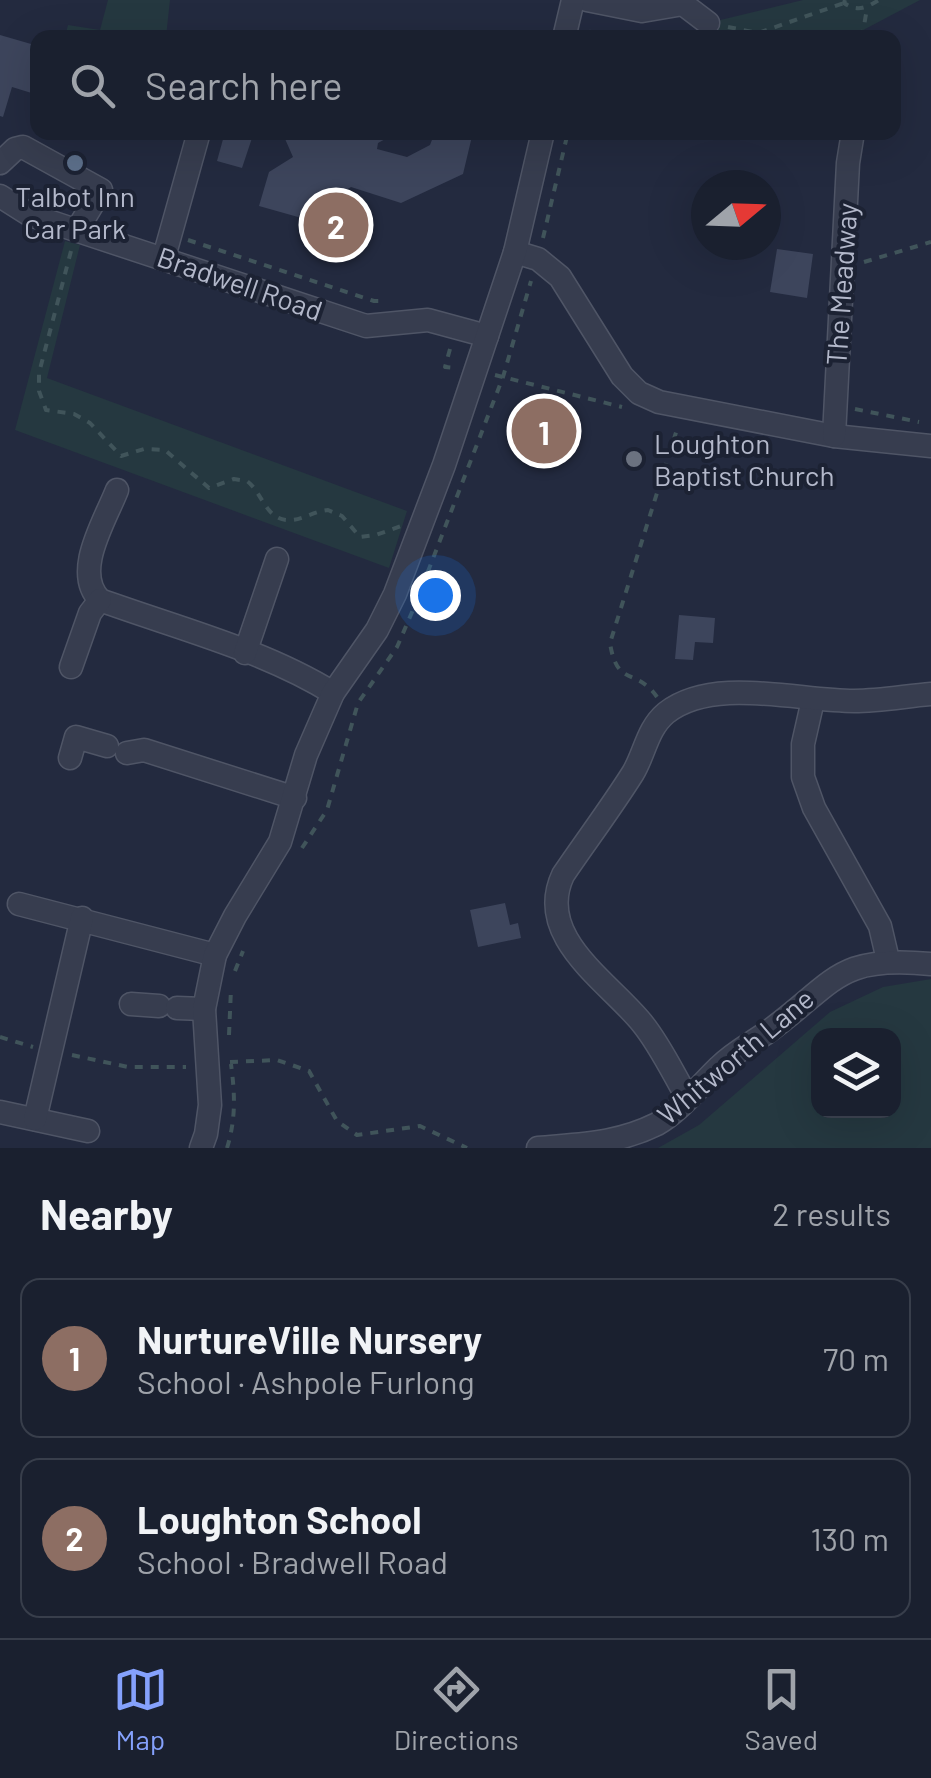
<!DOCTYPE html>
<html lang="en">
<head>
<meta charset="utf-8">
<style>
	:root { --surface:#1a202f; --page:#232837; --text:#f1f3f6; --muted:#9fa3aa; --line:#383e4b; --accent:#85a1fc }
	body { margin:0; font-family:Barlow,sans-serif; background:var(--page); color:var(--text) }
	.controls { position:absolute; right:30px; bottom:30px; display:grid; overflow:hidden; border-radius:20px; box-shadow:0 10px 40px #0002 }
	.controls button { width:90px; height:90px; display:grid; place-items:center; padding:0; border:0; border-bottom:2px solid var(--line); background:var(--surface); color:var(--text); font:50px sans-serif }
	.compass { position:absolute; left:691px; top:170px; width:90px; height:90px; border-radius:50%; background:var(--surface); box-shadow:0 10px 40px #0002; rotate:71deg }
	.you { position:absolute; left:435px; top:595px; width:35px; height:35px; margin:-25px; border:8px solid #fff; border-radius:50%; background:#1a73e8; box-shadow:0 0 0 15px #1a73e833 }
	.badge { display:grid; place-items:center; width:65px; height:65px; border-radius:50%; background:var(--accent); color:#fff; font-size:32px; font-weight:700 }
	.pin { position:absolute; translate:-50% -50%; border:5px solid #fff; box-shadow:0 2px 10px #0006 }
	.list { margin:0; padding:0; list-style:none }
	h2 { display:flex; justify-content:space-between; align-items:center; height:130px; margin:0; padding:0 40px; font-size:42px }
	h2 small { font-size:32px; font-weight:400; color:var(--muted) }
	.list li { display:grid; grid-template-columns:65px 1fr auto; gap:30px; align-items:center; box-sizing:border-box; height:160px; margin:0 20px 20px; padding:0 20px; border:2px solid var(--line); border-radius:20px }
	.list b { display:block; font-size:38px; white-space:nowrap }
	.list p { margin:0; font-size:32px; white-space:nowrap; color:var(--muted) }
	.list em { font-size:32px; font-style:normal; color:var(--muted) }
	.icon { flex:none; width:55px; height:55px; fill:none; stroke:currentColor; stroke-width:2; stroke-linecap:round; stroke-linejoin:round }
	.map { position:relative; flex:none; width:931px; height:1148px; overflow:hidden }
	.search { position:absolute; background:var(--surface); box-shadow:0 10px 40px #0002; left:30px; right:30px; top:30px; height:110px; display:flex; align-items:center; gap:25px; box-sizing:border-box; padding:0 35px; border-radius:20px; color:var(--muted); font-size:38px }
	.sheet { height:490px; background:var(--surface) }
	nav { display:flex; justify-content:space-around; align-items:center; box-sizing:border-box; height:140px; border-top:2px solid var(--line); background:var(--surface); font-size:28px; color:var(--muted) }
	nav a { display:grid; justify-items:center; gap:5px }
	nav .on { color:var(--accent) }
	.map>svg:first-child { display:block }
	.green { fill:#253840; fill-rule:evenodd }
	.building { fill:#3d455c }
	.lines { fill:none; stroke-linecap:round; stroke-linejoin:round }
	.minor-casing { stroke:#4f5566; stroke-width:25 }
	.path { stroke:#40545a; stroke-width:4; stroke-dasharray:8 8; stroke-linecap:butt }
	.minor { stroke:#373d4f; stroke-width:22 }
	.service-dot { fill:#5c6f8a; stroke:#1c2233; stroke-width:4 }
	.worship-dot { fill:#6b7280; stroke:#1c2233; stroke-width:4 }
	.labels { text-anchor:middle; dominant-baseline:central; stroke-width:8; stroke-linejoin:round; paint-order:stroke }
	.poi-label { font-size:28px; fill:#b3b8ca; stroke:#1c2233 }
	.street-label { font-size:28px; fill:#b3b8ca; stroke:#1c2233 }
</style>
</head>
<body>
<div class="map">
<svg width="931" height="1148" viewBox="0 0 931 1148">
	<rect width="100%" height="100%" fill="#232a3f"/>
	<!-- green -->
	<g class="green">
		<polygon points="108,0 170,0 166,37 65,37 68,25 100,30"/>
		<polygon points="803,0 920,0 850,37 719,37 708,23"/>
		<polygon points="65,241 80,245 47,378 407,511 389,568 15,430"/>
		<path d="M 931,979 L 931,1148 L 658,1148 L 699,1125 L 830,1012 L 883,987 ZM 818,1036 L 894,1036 L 894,1110 L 818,1110 Z"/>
	</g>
	<!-- building -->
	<g class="building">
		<polygon points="0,35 38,46 38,95 12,87 3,117 0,116"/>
		<polygon points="225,132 254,132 242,168 217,161"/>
		<polygon points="282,132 398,132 378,143 377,149 407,157 430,145 435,132 473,132 463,174 401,203 351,187 298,217 259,206 269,172 293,157"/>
		<polygon points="777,249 813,254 807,298 770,292"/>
		<polygon points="679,615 715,618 713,643 695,642 693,660 675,659"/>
		<polygon points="505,903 510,925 518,923 521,938 478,947 470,910"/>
	</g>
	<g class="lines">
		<defs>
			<g id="minor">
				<polyline points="587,0 642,11 683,4 708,23"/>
				<polyline points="564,38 573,0"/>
				<polyline points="0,163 15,149 23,147 101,190 77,230"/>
				<polyline points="0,196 30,215 366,326 428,320 487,336"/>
				<polyline points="515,252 538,259 560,277 622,376 639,393 659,402 834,436 931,446"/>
				<polyline points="164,257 199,132"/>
				<polyline points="834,436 848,163 853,132"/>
				<path d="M 117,490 C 105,521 72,572 100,600 C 177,628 264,650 333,693"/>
				<polyline points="245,653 277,559"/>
				<polyline points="71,667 90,613 100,600"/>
				<polyline points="813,700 803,744 803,777 814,808 880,926 888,960"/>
				<polyline points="127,753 144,750 295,798"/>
				<polyline points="70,758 76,737 107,746"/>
				<polyline points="19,904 215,955"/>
				<polyline points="131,1004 159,1006"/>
				<polyline points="177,1008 204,1009"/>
				<path d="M 687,1097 C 673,1073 660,1045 642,1023 C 608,981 534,937 563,875 C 586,841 611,808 633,773 C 645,753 647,729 666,713 C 713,676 798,701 854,701 C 880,701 906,696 931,694"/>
				<polyline points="0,1112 88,1131"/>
				<polyline points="35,1119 82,918"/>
				<polyline points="201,1148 206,1134 210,1105 204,1009 215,955 235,916 280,842 306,755 333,693 377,630 395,594 444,465 515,252 543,132"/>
				<path d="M 538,1148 C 580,1144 617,1144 657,1124 C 680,1111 700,1085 719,1067 C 734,1052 752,1043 769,1031 C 837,981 837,955 931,964"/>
			</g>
		</defs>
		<!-- minor casing -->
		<use href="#minor" class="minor-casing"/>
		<!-- path -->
		<g class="path">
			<path d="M 845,0 L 844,3 C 857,12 866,8 879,0"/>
			<polyline points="728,27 758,33 844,3"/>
			<polyline points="590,38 593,23"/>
			<polyline points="862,38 867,8"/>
			<polyline points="543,238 568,132"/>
			<polyline points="188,240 374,301 383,301"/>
			<path d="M 71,251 L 39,373 L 39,391 L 46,410 L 74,414 L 90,423 L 121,456 L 144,449 L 165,450 L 209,488 L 234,479 L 247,481 C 262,492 266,520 288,520 C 301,521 314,511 328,510 L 342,516 L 360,537 L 376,535 L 401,526"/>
			<polyline points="864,262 931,242"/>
			<polyline points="450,349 445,367 456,368"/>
			<polyline points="495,375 622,407"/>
			<polyline points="855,409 919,422"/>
			<polyline points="422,587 503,377 531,281"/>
			<path d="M 657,697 C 636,667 617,688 610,643 L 678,426"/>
			<polyline points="302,848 327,810 358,703 397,647 413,610"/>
			<polyline points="235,971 243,951"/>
			<polyline points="229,1035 231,989"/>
			<polyline points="0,1037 33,1047"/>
			<polyline points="72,1055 128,1067 186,1067"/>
			<polyline points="230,1062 277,1060 309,1071 337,1121 357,1135 420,1126 467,1148"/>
			<path d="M 227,1148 C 236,1119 235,1094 231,1064"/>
		</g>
		<!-- minor -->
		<use href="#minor" class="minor"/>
	</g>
	<!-- markers -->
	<circle class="service-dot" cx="75" cy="163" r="10"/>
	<circle class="worship-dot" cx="634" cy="459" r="10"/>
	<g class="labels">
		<!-- poi labels -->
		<g class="poi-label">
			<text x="75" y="196">Talbot Inn<tspan x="75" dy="32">Car Park</tspan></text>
			<text x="654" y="443" text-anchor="start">Loughton<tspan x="654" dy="32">Baptist Church</tspan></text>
		</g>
		<!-- street labels -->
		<g class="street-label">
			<text transform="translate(240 283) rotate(19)">Bradwell Road</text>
			<text transform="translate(841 284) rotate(-86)">The Meadway</text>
			<text transform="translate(735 1056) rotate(-40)">Whitworth Lane</text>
		</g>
	</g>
</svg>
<div class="controls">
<button><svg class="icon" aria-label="layers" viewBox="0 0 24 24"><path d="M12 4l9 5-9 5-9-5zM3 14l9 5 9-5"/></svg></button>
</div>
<svg class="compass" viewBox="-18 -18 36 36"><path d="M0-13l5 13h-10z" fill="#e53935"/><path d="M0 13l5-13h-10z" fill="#9fa3aa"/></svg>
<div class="you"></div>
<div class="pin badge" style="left:544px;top:431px;background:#8d6e63">1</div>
<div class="pin badge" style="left:336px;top:225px;background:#8d6e63">2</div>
<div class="search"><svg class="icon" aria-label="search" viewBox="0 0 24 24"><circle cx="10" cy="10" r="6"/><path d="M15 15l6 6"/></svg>Search here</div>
</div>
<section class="sheet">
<h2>Nearby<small>2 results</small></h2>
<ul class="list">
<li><span class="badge" style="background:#8d6e63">1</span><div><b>NurtureVille Nursery</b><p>School · Ashpole Furlong</p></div><em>70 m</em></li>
<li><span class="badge" style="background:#8d6e63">2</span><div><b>Loughton School</b><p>School · Bradwell Road</p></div><em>130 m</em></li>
</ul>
</section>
<nav>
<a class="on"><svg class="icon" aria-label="map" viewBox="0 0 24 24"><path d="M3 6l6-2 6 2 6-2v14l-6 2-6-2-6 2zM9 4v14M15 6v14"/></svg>Map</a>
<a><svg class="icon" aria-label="directions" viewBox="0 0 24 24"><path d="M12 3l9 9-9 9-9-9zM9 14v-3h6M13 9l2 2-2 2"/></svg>Directions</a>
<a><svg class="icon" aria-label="saved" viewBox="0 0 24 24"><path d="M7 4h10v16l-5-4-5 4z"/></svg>Saved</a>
</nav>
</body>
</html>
